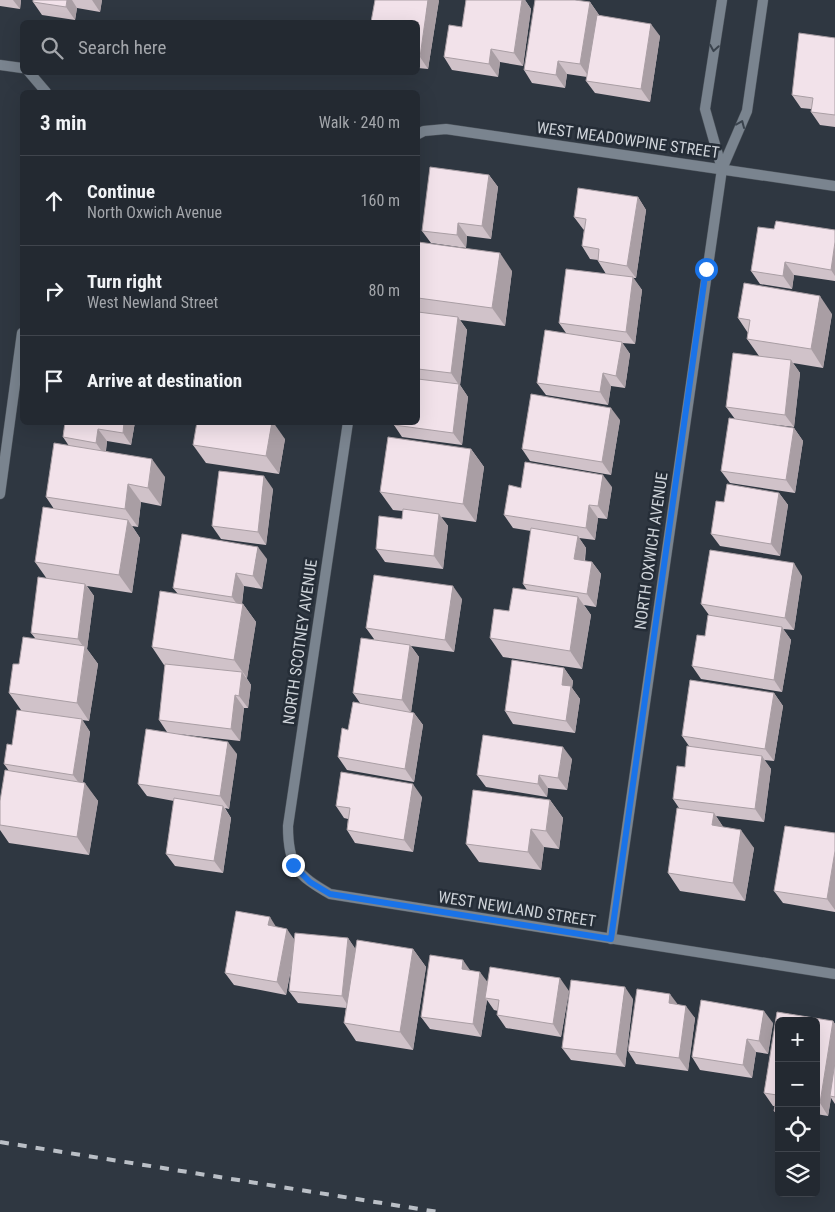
<!DOCTYPE html>
<html lang="en">
<head>
<meta charset="utf-8">
<style>
	:root { --surface:#232931; --page:#2f353d; --text:#f1f3f6; --muted:#a3a6ab; --line:#40454d }
	body { margin:0; font-family:"Roboto Condensed",sans-serif; background:var(--page); color:var(--text) }
	.controls { position:absolute; right:15px; bottom:15px; display:grid; overflow:hidden; border-radius:8px; box-shadow:0 5px 20px #0002 }
	.controls button { width:45px; height:45px; display:grid; place-items:center; padding:0; border:0; border-bottom:1px solid var(--line); background:var(--surface); color:var(--text); font:25px sans-serif }
	.stop { position:absolute; width:15px; height:15px; margin:-11px; border:4px solid #1a73e8; border-radius:50%; background:#fff }
	.stop.end { background:#1a73e8; border-color:#fff; box-shadow:0 1px 5px #0008 }
	.list { margin:0; padding:0; list-style:none }
	h2 { display:flex; justify-content:space-between; align-items:center; height:65px; margin:0; padding:0 20px; font-size:21px }
	h2 small { font-size:16px; font-weight:400; color:var(--muted) }
	.list li { display:grid; grid-template-columns:32px 1fr auto; gap:15px; align-items:center; box-sizing:border-box; height:90px; padding:0 20px; border-top:1px solid var(--line) }
	.list b { display:block; font-size:19px; white-space:nowrap }
	.list p { margin:0; font-size:16px; white-space:nowrap; color:var(--muted) }
	.list em { font-size:16px; font-style:normal; color:var(--muted) }
	.icon { flex:none; width:28px; height:28px; fill:none; stroke:currentColor; stroke-width:2; stroke-linecap:round; stroke-linejoin:round }
	.map { position:relative; flex:none; width:835px; height:1212px; overflow:hidden }
	.search { position:absolute; background:var(--surface); box-shadow:0 5px 20px #0002; left:20px; top:20px; width:400px; height:55px; display:flex; align-items:center; gap:12px; box-sizing:border-box; padding:0 18px; border-radius:8px; color:var(--muted); font-size:19px }
	.panel { position:absolute; background:var(--surface); box-shadow:0 5px 20px #0002; left:20px; top:90px; width:400px; height:335px; border-radius:8px }
	.map>svg:first-child { display:block }
	.lines { fill:none; stroke-linecap:round; stroke-linejoin:round }
	.minor-casing { stroke:#4e555d; stroke-width:11 }
	.minor { stroke:#7a848f; stroke-width:10 }
	.rail { stroke:#babfc6; stroke-width:4; stroke-dasharray:9 9; stroke-linecap:butt }
	.wall { fill:#d0c2c9 }
	.shaded-wall { fill:#a99ea4 }
	.building { fill:#f2e2ea; stroke:#a99ea4 }
	.oneway { stroke:#3a434d }
	.route { stroke:#1a73e8; stroke-width:6 }
	.labels { text-anchor:middle; dominant-baseline:central; stroke-width:5; stroke-linejoin:round; paint-order:stroke }
	.street-label { font-size:16px; fill:#ced3d9; stroke:#252d37 }
</style>
</head>
<body>
<div class="map">
<svg width="835" height="1212" viewBox="0 0 835 1212">
	<rect width="100%" height="100%" fill="#2f3741"/>
	<g class="lines">
		<defs>
			<g id="minor">
				<polyline points="722,0 705,109 722,169"/>
				<polyline points="0,65 22,68"/>
				<polyline points="29,72 46,92"/>
				<polyline points="418,134 424,131 446,129 835,186"/>
				<path d="M 348,422 L 288,826 C 288,866 297,875 330,894 L 835,974"/>
				<polyline points="0,494 22,333"/>
				<polyline points="611,939 722,169 747,111 763,0"/>
			</g>
		</defs>
		<!-- minor casing -->
		<use href="#minor" class="minor-casing"/>
		<!-- minor -->
		<use href="#minor" class="minor"/>
		<!-- rail -->
		<polyline class="rail" points="0,1142 438,1212"/>
	</g>
	<!-- wall -->
	<g class="wall">
		<polygon points="0,0 21,0 20,9 0,6"/>
		<polygon points="33,0 102,0 100,12 77,8 75,20 42,15 33,2"/>
		<polygon points="439,0 428,69 418,68 418,22"/>
		<polygon points="466,0 525,0 531,9 523,66 500,62 498,77 452,70 444,57 462,27"/>
		<polygon points="590,2 599,15 660,36 650,102 595,93 586,81 587,77 567,74 565,88 532,83 524,70"/>
		<polygon points="835,38 835,127 820,125 811,112 811,109 801,108 792,95"/>
		<polygon points="489,175 498,187 491,239 467,236 466,248 431,243 422,231"/>
		<polygon points="638,197 646,210 636,278 633,278 642,290 635,344 622,343 630,354 625,388 611,386 608,405 546,395 537,383 566,333 559,323 606,274 598,261 598,260 590,259 582,246 584,230 583,229 574,217"/>
		<polygon points="774,229 835,230 835,281 794,275 792,289 760,284 751,271"/>
		<polygon points="418,242 512,271 505,326 460,320 467,330 460,385 468,397 462,445 402,437 394,425 418,422 418,312 420,312 418,308"/>
		<polygon points="832,314 823,368 793,363 800,373 794,427 759,423 794,428 803,441 795,493 730,483 721,471 735,419 726,407 759,356 747,339 748,333 738,318"/>
		<polygon points="620,420 611,475 530,461 522,449"/>
		<polygon points="65,422 135,422 131,445 107,441 106,451 165,477 161,506 141,502 138,527 132,526 140,538 132,593 87,586 94,596 87,649 98,664 89,721 82,720 90,732 83,782 98,801 89,855 9,843 0,830 0,801 9,771 4,764 12,745 21,710 9,693 19,664 35,638 31,633 47,579 35,562 54,509 46,497 69,446 63,437"/>
		<polygon points="285,439 279,474 206,463 193,445"/>
		<polygon points="471,449 484,467 476,522 441,517 448,526 443,569 385,562 376,549 402,519 403,511 393,510 380,492"/>
		<polygon points="612,487 607,519 598,518 595,540 579,538 586,548 585,561 592,562 601,574 596,607 584,605 591,615 582,669 503,657 490,638 509,611 527,590 523,584 531,531 513,528 504,515 521,488"/>
		<polygon points="273,489 266,545 221,539 212,526"/>
		<polygon points="779,493 788,505 780,556 720,546 711,534 724,502"/>
		<polygon points="267,559 262,589 244,586 242,604 243,604 256,622 247,678 246,677 251,685 248,708 244,708 240,741 178,734 237,754 229,809 225,808 231,818 223,873 175,866 166,854 174,801 147,796 138,784 167,732 159,720 165,665 164,665 152,647 178,594 173,588"/>
		<polygon points="802,576 794,630 783,629 791,640 782,692 701,679 692,666 705,636 709,615 701,604"/>
		<polygon points="462,599 454,652 411,646 419,657 411,712 414,713 423,725 414,782 347,770 338,757 348,730 360,703 353,693 374,639 366,628"/>
		<polygon points="564,668 573,681 572,688 580,699 575,733 513,724 505,711"/>
		<polygon points="774,693 783,706 774,761 764,760 771,769 764,822 716,816 723,827 754,848 745,901 680,891 668,873 679,808 673,799 685,767 689,746 682,736"/>
		<polygon points="572,759 567,790 548,788 547,797 486,787 477,775"/>
		<polygon points="422,797 413,852 355,843 347,830 348,819 344,818 336,806"/>
		<polygon points="550,800 563,818 559,849 544,847 541,870 479,862 466,844"/>
		<polygon points="835,833 835,912 783,903 774,891"/>
		<polygon points="276,927 294,939 348,938 355,949 413,949 426,967 413,1050 356,1041 344,1023 346,1008 298,1003 289,991 292,964 286,995 234,985 225,973"/>
		<polygon points="470,970 488,982 569,991 561,1037 506,1028 497,1015 498,1011 494,1010 487,1000 481,1037 430,1029 421,1017"/>
		<polygon points="633,999 625,1067 571,1060 562,1048"/>
		<polygon points="678,1004 695,1018 688,1071 636,1064 628,1051"/>
		<polygon points="777,1012 833,1021 835,1024 835,1104 831,1098 828,1116 816,1114 816,1021 779,1021 779,1117 774,1111 775,1106 773,1106 764,1093"/>
		<polygon points="773,1023 768,1054 756,1052 752,1078 700,1070 692,1057"/>
	</g>
	<!-- shaded-wall -->
	<g class="shaded-wall">
		<polygon points="13,0 21,0 20,9"/>
		<polygon points="67,0 72,0 77,8 75,20 66,7"/>
		<polygon points="92,0 102,0 100,12"/>
		<polygon points="428,0 439,0 428,69 420,57"/>
		<polygon points="522,0 525,0 531,9 523,66 514,53"/>
		<polygon points="590,2 599,15 589,77 580,64"/>
		<polygon points="651,24 660,36 650,102 641,89"/>
		<polygon points="491,49 500,62 498,77 489,64"/>
		<polygon points="558,61 567,74 565,88 556,75"/>
		<polygon points="489,175 498,187 491,239 482,226"/>
		<polygon points="638,197 646,210 636,278 627,266"/>
		<polygon points="458,223 467,236 466,248 457,235"/>
		<polygon points="835,242 835,276 831,270"/>
		<polygon points="500,253 512,271 505,326 492,308"/>
		<polygon points="785,262 794,275 792,289 783,276"/>
		<polygon points="633,277 642,290 635,344 626,332"/>
		<polygon points="820,296 832,314 823,368 811,349"/>
		<polygon points="458,317 467,330 460,385 468,397 462,445 453,433 459,385 451,373"/>
		<polygon points="622,342 630,354 625,388 616,376"/>
		<polygon points="791,360 800,373 794,427 785,415"/>
		<polygon points="603,373 611,386 608,405 600,392"/>
		<polygon points="611,408 620,420 611,475 602,462"/>
		<polygon points="124,422 135,422 131,445 123,433"/>
		<polygon points="272,422 273,422 285,439 279,474 266,456"/>
		<polygon points="794,428 803,441 795,493 786,480"/>
		<polygon points="98,429 107,441 105,456 96,443"/>
		<polygon points="471,449 484,467 476,522 463,504"/>
		<polygon points="152,459 165,477 161,506 148,488"/>
		<polygon points="603,475 612,487 607,519 598,506"/>
		<polygon points="264,476 273,489 266,545 258,532"/>
		<polygon points="128,484 141,502 138,527 125,509"/>
		<polygon points="779,493 788,505 780,556 771,544"/>
		<polygon points="589,505 598,518 595,540 586,528"/>
		<polygon points="439,514 448,526 443,569 434,556"/>
		<polygon points="128,520 140,538 132,593 119,575"/>
		<polygon points="578,536 586,548 583,571 574,559"/>
		<polygon points="258,547 267,559 262,589 253,576"/>
		<polygon points="592,562 601,574 596,607 587,594"/>
		<polygon points="794,563 802,576 794,630 785,618"/>
		<polygon points="236,573 244,586 241,610 232,597"/>
		<polygon points="85,584 94,596 87,649 98,664 89,721 77,703 85,649 78,639"/>
		<polygon points="453,586 462,599 454,652 445,640"/>
		<polygon points="578,597 591,615 582,669 570,651"/>
		<polygon points="243,604 256,622 247,678 234,660"/>
		<polygon points="782,627 791,640 782,692 774,680"/>
		<polygon points="410,645 419,657 411,713 402,700"/>
		<polygon points="564,668 573,681 572,688 580,699 575,733 566,721 562,685"/>
		<polygon points="242,672 251,685 248,708 239,696"/>
		<polygon points="774,693 783,706 774,761 765,749"/>
		<polygon points="235,695 244,708 240,741 231,729"/>
		<polygon points="414,713 423,725 414,782 405,769"/>
		<polygon points="82,719 90,732 82,787 73,775"/>
		<polygon points="228,742 237,754 229,809 220,796"/>
		<polygon points="563,747 572,759 567,790 558,778"/>
		<polygon points="762,756 771,769 764,822 755,809"/>
		<polygon points="539,775 548,788 547,797 538,784"/>
		<polygon points="85,783 98,801 89,855 77,837"/>
		<polygon points="413,784 422,797 413,852 404,840"/>
		<polygon points="550,800 563,818 559,849 546,831"/>
		<polygon points="223,806 231,818 223,873 214,861"/>
		<polygon points="714,813 726,831 712,825"/>
		<polygon points="531,829 544,847 541,870 528,852"/>
		<polygon points="741,830 754,848 745,901 733,883"/>
		<polygon points="835,851 835,910 827,899"/>
		<polygon points="270,917 278,930 268,925"/>
		<polygon points="287,929 296,942 286,995 277,982"/>
		<polygon points="348,938 357,951 350,1009 342,996"/>
		<polygon points="413,949 426,967 413,1050 400,1032"/>
		<polygon points="463,960 472,973 462,969"/>
		<polygon points="480,972 489,984 485,998 487,1000 481,1037 473,1024"/>
		<polygon points="560,978 569,991 561,1037 553,1024"/>
		<polygon points="625,987 633,999 625,1067 616,1054"/>
		<polygon points="670,994 679,1006 669,1003"/>
		<polygon points="686,1006 695,1018 688,1071 679,1058"/>
		<polygon points="764,1011 773,1023 768,1054 759,1041"/>
		<polygon points="833,1021 835,1024 835,1075 830,1096 831,1098 828,1116 820,1103"/>
		<polygon points="747,1039 756,1052 752,1078 743,1065"/>
	</g>
	<!-- building -->
	<g class="building">
		<polygon points="33,0 67,0 66,7 33,2"/>
		<polygon points="375,0 428,0 420,57 418,57 418,22 371,22"/>
		<polygon points="466,0 522,0 514,53 491,49 489,64 444,57 449,25 462,27"/>
		<polygon points="535,0 575,0 590,2 580,64 558,61 556,75 524,70"/>
		<polygon points="597,15 651,24 641,89 586,81"/>
		<polygon points="799,33 835,38 835,115 811,112 813,98 792,95"/>
		<polygon points="430,167 489,175 482,226 458,223 457,235 422,231"/>
		<polygon points="578,188 638,197 627,266 598,261 599,249 582,246 586,219 574,217"/>
		<polygon points="776,221 835,230 835,242 831,270 785,262 783,276 751,271 758,227 774,229"/>
		<polygon points="418,242 500,253 492,308 418,298"/>
		<polygon points="566,269 633,277 626,332 559,323"/>
		<polygon points="744,283 820,296 811,349 747,339 750,320 738,318"/>
		<polygon points="418,312 458,317 451,373 418,369"/>
		<polygon points="545,330 622,342 616,376 603,373 600,392 537,383"/>
		<polygon points="733,353 791,360 785,415 726,407"/>
		<polygon points="418,379 459,384 453,433 394,425 394,422 418,422"/>
		<polygon points="531,394 611,408 602,462 522,449"/>
		<polygon points="729,418 794,428 786,480 721,471"/>
		<polygon points="65,422 124,422 123,433 98,429 96,443 63,437"/>
		<polygon points="197,422 272,422 266,456 193,445"/>
		<polygon points="388,437 471,449 463,504 380,492"/>
		<polygon points="54,443 152,459 148,488 128,484 125,509 46,497"/>
		<polygon points="525,462 603,475 598,506 589,505 586,528 504,515 509,485 521,488"/>
		<polygon points="219,471 264,476 258,532 212,526"/>
		<polygon points="727,484 779,493 771,544 711,534 716,501 724,502"/>
		<polygon points="43,507 128,520 119,575 35,562"/>
		<polygon points="403,509 439,514 434,556 376,549 379,516 402,519"/>
		<polygon points="531,528 578,536 574,559 592,562 587,594 523,584"/>
		<polygon points="182,534 258,547 253,576 236,573 232,597 173,588"/>
		<polygon points="710,550 794,563 785,618 701,604"/>
		<polygon points="374,575 453,586 445,640 366,628"/>
		<polygon points="38,577 85,584 78,639 31,633"/>
		<polygon points="513,588 578,597 570,651 490,638 494,609 509,611"/>
		<polygon points="160,591 243,604 234,660 152,647"/>
		<polygon points="708,615 782,627 774,680 692,666 697,635 705,636"/>
		<polygon points="23,637 85,646 77,703 9,693 13,664 19,664"/>
		<polygon points="361,638 410,645 402,700 353,693"/>
		<polygon points="512,660 564,668 562,685 571,686 566,721 505,711"/>
		<polygon points="165,664 242,672 239,696 235,695 231,729 159,720"/>
		<polygon points="690,680 774,693 765,749 682,736"/>
		<polygon points="353,702 414,713 405,769 338,757 342,728 348,730"/>
		<polygon points="17,710 82,719 73,775 4,764 7,744 12,745"/>
		<polygon points="146,729 228,742 220,796 138,784"/>
		<polygon points="483,735 563,747 558,778 539,775 538,784 477,775"/>
		<polygon points="687,746 762,756 755,809 673,799 677,766 685,767"/>
		<polygon points="5,770 85,783 77,837 0,825 0,801"/>
		<polygon points="341,772 413,784 404,840 347,830 350,808 336,806"/>
		<polygon points="473,790 550,800 546,831 531,829 528,852 466,844"/>
		<polygon points="174,798 223,806 214,861 166,854"/>
		<polygon points="677,808 714,813 712,825 741,830 733,883 668,873"/>
		<polygon points="785,826 835,833 835,851 827,899 774,891"/>
		<polygon points="236,911 270,917 268,925 287,929 277,982 225,973"/>
		<polygon points="295,933 348,938 342,996 289,991"/>
		<polygon points="357,940 413,949 400,1032 344,1023"/>
		<polygon points="430,955 463,960 462,969 480,972 473,1024 421,1017"/>
		<polygon points="490,967 560,978 553,1024 497,1015 499,1000 485,998"/>
		<polygon points="571,980 625,987 616,1054 562,1048"/>
		<polygon points="637,989 670,994 669,1003 686,1006 679,1058 628,1051"/>
		<polygon points="701,1000 764,1011 759,1041 747,1039 743,1065 692,1057"/>
		<polygon points="777,1012 833,1021 820,1103 816,1103 816,1021 779,1021 779,1112 774,1111 777,1095 764,1093"/>
		<polygon points="835,1062 835,1097 830,1096"/>
	</g>
	<!-- one-way arrows -->
	<defs><path id="oneway-chevron" d="M-2-3.5L2.5 0L-2 3.5" fill="none" stroke-width="1.6" stroke-linecap="round" stroke-linejoin="round" transform="scale(1.25)"/></defs>
	<g class="oneway">
		<use href="#oneway-chevron" transform="translate(714 48) rotate(99)"/>
		<use href="#oneway-chevron" transform="translate(741 124) rotate(-67)"/>
	</g>
	<g class="lines">
		<!-- route -->
		<polyline class="route" points="293,865 310,882 330,894 611,939 706,269"/>
	</g>
	<g class="labels">
		<!-- street labels -->
		<g class="street-label">
			<text transform="translate(628 140) rotate(8)">WEST MEADOWPINE STREET</text>
			<text transform="translate(651 551) rotate(-82)">NORTH OXWICH AVENUE</text>
			<text transform="translate(300 642) rotate(-82)">NORTH SCOTNEY AVENUE</text>
			<text transform="translate(517 909) rotate(9)">WEST NEWLAND STREET</text>
		</g>
	</g>
</svg>
<div class="controls">
<button>+</button>
<button>−</button>
<button><svg class="icon" aria-label="locate" viewBox="0 0 24 24"><circle cx="12" cy="12" r="6"/><path d="M12 2v4M12 18v4M2 12h4M18 12h4"/></svg></button>
<button><svg class="icon" aria-label="layers" viewBox="0 0 24 24"><path d="M12 4l9 5-9 5-9-5zM3 14l9 5 9-5"/></svg></button>
</div>
<div class="stop" style="left:706px;top:269px"></div>
<div class="stop end" style="left:293px;top:865px"></div>
<div class="search"><svg class="icon" aria-label="search" viewBox="0 0 24 24"><circle cx="10" cy="10" r="6"/><path d="M15 15l6 6"/></svg>Search here</div>
<section class="panel">
<h2>3 min<small>Walk · 240 m</small></h2>
<ul class="list">
<li><svg class="icon" aria-label="ahead" viewBox="0 0 24 24"><path d="M12 20V5M6 11l6-6 6 6"/></svg><div><b>Continue</b><p>North Oxwich Avenue</p></div><em>160 m</em></li>
<li><svg class="icon" aria-label="right" viewBox="0 0 24 24"><path d="M7 20v-9h11M14 6l5 5-5 5"/></svg><div><b>Turn right</b><p>West Newland Street</p></div><em>80 m</em></li>
<li><svg class="icon" aria-label="arrive" viewBox="0 0 24 24"><path d="M6 21V4h12l-3 4 3 4H6"/></svg><div><b>Arrive at destination</b></div></li>
</ul>
</section>
</div>
</body>
</html>
